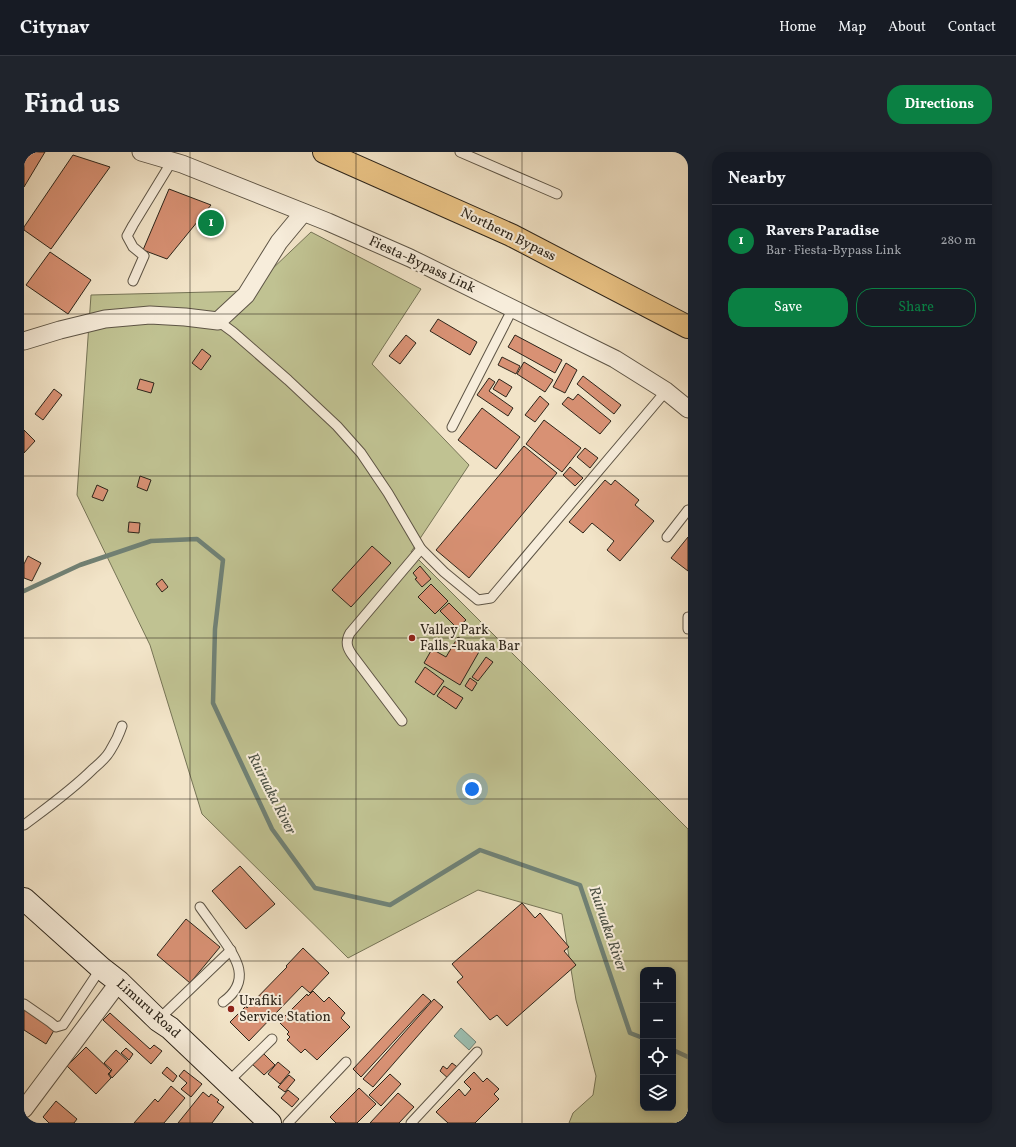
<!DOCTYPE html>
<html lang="en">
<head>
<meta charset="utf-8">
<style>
	:root { --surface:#171b24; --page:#20242c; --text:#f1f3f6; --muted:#9ea1a6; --line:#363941; --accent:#0b8043 }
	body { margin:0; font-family:Vollkorn,serif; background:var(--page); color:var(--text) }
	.controls { position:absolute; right:12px; bottom:12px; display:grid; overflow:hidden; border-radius:8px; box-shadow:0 2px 10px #0003 }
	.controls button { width:36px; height:36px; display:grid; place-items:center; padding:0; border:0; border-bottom:1px solid var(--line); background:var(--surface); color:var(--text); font:20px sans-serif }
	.you { position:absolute; left:448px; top:637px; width:14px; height:14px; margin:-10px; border:3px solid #fff; border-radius:50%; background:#1a73e8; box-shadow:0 0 0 6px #1a73e833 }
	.badge { display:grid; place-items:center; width:26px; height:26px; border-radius:50%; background:var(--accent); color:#fff; font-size:13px; font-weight:700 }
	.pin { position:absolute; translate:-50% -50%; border:2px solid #fff; box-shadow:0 1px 4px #0006 }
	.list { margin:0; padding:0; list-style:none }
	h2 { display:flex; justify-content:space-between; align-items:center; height:52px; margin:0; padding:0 16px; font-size:17px }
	h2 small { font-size:13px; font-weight:400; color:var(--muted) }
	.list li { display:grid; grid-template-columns:26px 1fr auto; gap:12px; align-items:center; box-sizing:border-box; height:72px; padding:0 16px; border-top:1px solid var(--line) }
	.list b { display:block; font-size:15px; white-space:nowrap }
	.list p { margin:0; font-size:13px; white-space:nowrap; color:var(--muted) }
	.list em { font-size:13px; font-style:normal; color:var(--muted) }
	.actions { display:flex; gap:8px; padding:12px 16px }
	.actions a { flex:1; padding:9px 0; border:1px solid var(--accent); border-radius:16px; text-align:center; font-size:14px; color:var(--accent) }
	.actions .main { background:var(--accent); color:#fff }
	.icon { flex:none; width:22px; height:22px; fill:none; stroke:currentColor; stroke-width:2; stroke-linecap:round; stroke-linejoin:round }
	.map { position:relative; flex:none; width:664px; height:971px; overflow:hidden; border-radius:16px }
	header { display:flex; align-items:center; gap:24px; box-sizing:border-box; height:56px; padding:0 20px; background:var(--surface); border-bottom:1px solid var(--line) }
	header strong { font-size:19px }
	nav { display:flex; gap:22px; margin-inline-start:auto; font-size:14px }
	.intro { display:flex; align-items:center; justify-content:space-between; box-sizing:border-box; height:96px; padding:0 24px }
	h1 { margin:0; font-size:28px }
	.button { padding:10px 18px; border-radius:16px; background:var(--accent); color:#fff; font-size:14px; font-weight:700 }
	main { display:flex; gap:24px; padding:0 24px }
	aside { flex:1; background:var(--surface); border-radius:16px; box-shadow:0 2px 10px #0003 }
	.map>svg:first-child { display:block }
	.green { fill:#c0c292; stroke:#767456; fill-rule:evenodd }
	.water { fill:#9cbfb1; stroke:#708175 }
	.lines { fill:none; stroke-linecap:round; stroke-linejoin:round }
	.stream { stroke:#708175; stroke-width:4.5 }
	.building { fill:#d89174; stroke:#2d251a }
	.lane-casing { stroke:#5e5546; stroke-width:11 }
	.street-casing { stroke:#5e5546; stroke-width:19 }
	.secondary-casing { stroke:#2d251a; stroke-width:24 }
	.primary-casing { stroke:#2d251a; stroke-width:24 }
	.lane { stroke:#f7eddb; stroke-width:9 }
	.street { stroke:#f7eddb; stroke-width:17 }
	.secondary { stroke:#f7eddb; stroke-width:22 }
	.primary { stroke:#e9c284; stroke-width:22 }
	.grid { fill:none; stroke:#2d251a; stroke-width:1; stroke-opacity:0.55 }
	.poi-dot { fill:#8f2418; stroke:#f7eddb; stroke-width:1.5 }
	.labels { text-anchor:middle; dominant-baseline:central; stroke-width:4; stroke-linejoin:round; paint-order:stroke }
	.street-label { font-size:14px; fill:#2d251a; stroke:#f7eddb }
	.poi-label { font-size:14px; fill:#2d251a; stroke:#f7eddb; text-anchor:start }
	.water-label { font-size:15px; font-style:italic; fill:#4e5347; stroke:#f7eddb }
</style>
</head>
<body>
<header>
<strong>Citynav</strong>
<nav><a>Home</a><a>Map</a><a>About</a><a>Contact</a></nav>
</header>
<div class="intro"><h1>Find us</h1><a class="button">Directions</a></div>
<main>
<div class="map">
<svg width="664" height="971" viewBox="0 0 664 971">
	<rect width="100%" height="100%" fill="#f2e4c8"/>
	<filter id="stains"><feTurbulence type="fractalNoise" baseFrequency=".005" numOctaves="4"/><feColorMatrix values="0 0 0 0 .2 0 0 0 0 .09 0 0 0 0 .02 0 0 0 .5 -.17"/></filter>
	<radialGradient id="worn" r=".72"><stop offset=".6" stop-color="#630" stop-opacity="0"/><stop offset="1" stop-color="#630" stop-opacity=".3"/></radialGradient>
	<!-- green -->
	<path class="green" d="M 287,80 L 397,137 L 348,212 L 445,313 L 387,400 L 664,677 L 664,971 L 545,971 L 549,961 L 569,943 L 572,924 L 552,848 L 538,762 L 454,738 L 324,806 L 178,662 L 126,493 L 53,343 L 67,143 L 225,139 ZM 619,818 L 649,818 L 649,956 L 619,956 Z"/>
	<!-- water -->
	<polygon class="water" points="437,876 452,890 445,898 430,884"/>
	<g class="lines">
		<!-- stream -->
		<g class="stream">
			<polyline points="0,439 56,413 127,389 173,387 199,408 191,477 189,551 248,677 291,736 366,753 456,698 556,733 606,881 619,886"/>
			<polyline points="649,898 664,905"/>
		</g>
	</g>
	<!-- building -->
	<g class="building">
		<polygon points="6,0 21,0 0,35 0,11"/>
		<polygon points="49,3 86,15 27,97 0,78 0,75"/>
		<polygon points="145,37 187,53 143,107 119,98"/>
		<polygon points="26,100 67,128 44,162 2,133"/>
		<polygon points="414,167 453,190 446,203 406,179"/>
		<polygon points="382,183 392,191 376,212 365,204"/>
		<polygon points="491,183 538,208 531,221 484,195"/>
		<polygon points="178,197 187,204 177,218 168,211"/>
		<polygon points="478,205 496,214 492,222 474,213"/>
		<polygon points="500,210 529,228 521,240 493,222"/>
		<polygon points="542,211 553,218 541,241 529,235"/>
		<polygon points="559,224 597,253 590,262 553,232"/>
		<polygon points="465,226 471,230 465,239 489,256 484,264 453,243"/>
		<polygon points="116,227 130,231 127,241 113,237"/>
		<polygon points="475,227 488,235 482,245 469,237"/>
		<polygon points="30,237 38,243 19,268 11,262"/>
		<polygon points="554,242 587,269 576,282 538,252 544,245 549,248"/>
		<polygon points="516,244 525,252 511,270 501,263"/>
		<polygon points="458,256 496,285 472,317 434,288"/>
		<polygon points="520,268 557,296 538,320 502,292"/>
		<polygon points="0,278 11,289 0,301"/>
		<polygon points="500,294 533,321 445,426 412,398"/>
		<polygon points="561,296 574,306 566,316 553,305"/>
		<polygon points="546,315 559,326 551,334 539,323"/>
		<polygon points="116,324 127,328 123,339 113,335"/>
		<polygon points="581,328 587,333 591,328 615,348 611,353 630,369 596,409 583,398 590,389 568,371 559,381 545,370"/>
		<polygon points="73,333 84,338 79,349 68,345"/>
		<polygon points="105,370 116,371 115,381 104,380"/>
		<polygon points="664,385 664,419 647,406"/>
		<polygon points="348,394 367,411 327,455 308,438"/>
		<polygon points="4,404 17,411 8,429 0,426 0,412"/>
		<polygon points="396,414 407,427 398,435 391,427 393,426 389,421"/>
		<polygon points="138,427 144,435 138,440 132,432"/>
		<polygon points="407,432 424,449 411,462 394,445"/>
		<polygon points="425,451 442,468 433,476 416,459"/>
		<polygon points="434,485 456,498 436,533 400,511 408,497 422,505"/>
		<polygon points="462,505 469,510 454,529 448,525"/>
		<polygon points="401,515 420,529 410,543 391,530"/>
		<polygon points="446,526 453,531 448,539 441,534"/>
		<polygon points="420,534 439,546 432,557 413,544"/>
		<polygon points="216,714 251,752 222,777 188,739"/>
		<polygon points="498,751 511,766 516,761 545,795 540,799 552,813 483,874 473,863 466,868 433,830 439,825 428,812"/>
		<polygon points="162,767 196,795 166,831 133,803"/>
		<polygon points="279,796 305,821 286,841 278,834 225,889 206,870 222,854 223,856 263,815 262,814"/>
		<polygon points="289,839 300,850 305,845 321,861 317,866 326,875 293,908 281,897 277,901 263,888 266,885 263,882 265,880 255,870 283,842 284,844"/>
		<polygon points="399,842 407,849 337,925 329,917"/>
		<polygon points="410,847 419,855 349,935 339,927"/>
		<polygon points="0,855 32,875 22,892 0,878"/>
		<polygon points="86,861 126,897 130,893 138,899 127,912 79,868"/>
		<polygon points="62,895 87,919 84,922 87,926 72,942 43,914"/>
		<polygon points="102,896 109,902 105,908 97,901"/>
		<polygon points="92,898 104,909 88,926 85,922 88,918 80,911"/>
		<polygon points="238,900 251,913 240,923 227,911"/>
		<polygon points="254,910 266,920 256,932 244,922"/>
		<polygon points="428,911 436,917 426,928 416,919 419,914 423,917"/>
		<polygon points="143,915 153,924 149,930 138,921"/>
		<polygon points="160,918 178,932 167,945 157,937 163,931 155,924"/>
		<polygon points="450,920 459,930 463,926 475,937 470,942 475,947 451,971 424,971 412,960 435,937 441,944 447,937 440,930"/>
		<polygon points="366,922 377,932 357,954 345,943"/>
		<polygon points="265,923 271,928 261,940 254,935"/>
		<polygon points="147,934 161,946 140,971 110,971 131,947 134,950"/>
		<polygon points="335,936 352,952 333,971 312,971 306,965"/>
		<polygon points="264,938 275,947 268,955 257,946"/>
		<polygon points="179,940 185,945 187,942 195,948 193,950 200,955 188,971 154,971"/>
		<polygon points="374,941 390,955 375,971 346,971"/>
		<polygon points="32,949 53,967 50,971 25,971 19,965"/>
	</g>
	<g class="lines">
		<defs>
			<g id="lane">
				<polyline points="436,0 533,42"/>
				<polyline points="109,129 120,104 109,95 103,84 109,73 148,9"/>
				<polyline points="194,169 209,180 264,228 313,274 337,301 364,341 397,397 420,420 454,448 467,446 642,239"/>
				<polyline points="428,275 489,156"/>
				<polyline points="643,385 664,358"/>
				<polyline points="664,465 664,477"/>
				<path d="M 378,569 L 329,504 C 323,496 321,490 326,481 L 397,397"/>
				<path d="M 0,673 C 24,655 48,638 69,617 C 75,612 82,606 86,599 C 91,591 95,583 98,574"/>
				<path d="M 176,755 C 183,765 190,774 196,783 C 213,806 228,829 199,850"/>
				<polyline points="0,852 26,870 32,875 39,873 77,816"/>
				<polyline points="134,868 207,798"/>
				<polyline points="203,931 248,887"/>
				<polyline points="264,971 322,910"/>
				<polyline points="387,971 453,900"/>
			</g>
			<g id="street">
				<polyline points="117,0 158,12 304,70 386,106 591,207 642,239 664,257"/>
				<polyline points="0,189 36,178 81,167 126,163 161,165 194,169 222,143 255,90 279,61"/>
				<polyline points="0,957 95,830"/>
			</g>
			<polyline id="secondary" points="0,747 77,816 95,830 134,868 146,876 246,971"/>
			<polyline id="primary" points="300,0 487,83 664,175"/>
		</defs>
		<!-- lane casing -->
		<use href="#lane" class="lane-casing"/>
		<!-- street casing -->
		<use href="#street" class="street-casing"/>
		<!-- secondary casing -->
		<use href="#secondary" class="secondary-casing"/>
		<!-- primary casing -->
		<use href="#primary" class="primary-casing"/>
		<!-- lane -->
		<use href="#lane" class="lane"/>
		<!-- street -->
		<use href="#street" class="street"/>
		<!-- secondary -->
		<use href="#secondary" class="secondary"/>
		<!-- primary -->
		<use href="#primary" class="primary"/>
	</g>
	<!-- grid -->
	<path class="grid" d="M 166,0 L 166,971M 332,0 L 332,971M 498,0 L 498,971M 0,162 L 664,162M 0,324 L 664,324M 0,486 L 664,486M 0,647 L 664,647M 0,809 L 664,809"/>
	<!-- markers -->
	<g class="poi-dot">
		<circle cx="388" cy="486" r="4"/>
		<circle cx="207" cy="857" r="4"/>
	</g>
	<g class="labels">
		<!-- street labels -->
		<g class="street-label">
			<text transform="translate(484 83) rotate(26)">Northern Bypass</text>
			<text transform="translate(398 113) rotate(25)">Fiesta-Bypass Link</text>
			<text transform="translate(124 857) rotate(42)">Limuru Road</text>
		</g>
		<!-- poi labels -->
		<g class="poi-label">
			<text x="396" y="478">Valley Park<tspan x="396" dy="16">Falls -Ruaka Bar</tspan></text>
			<text x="215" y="849">Urafiki<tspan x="215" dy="16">Service Station</tspan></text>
		</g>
		<!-- water labels -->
		<g class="water-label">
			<text transform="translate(247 642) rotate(63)">Ruiruaka River</text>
			<text transform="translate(583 777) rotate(71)">Ruiruaka River</text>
		</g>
	</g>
	<rect width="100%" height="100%" filter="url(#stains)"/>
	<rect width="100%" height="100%" fill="url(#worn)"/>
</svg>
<div class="controls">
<button>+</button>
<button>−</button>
<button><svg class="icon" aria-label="locate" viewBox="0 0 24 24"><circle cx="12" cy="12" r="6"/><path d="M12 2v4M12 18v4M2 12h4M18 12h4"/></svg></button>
<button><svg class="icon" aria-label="layers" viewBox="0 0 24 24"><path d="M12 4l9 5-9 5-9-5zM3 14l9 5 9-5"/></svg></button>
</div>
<div class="you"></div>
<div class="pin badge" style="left:187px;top:71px">1</div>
</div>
<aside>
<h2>Nearby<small></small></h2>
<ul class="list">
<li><span class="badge">1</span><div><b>Ravers Paradise</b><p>Bar · Fiesta-Bypass Link</p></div><em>280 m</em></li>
</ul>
<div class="actions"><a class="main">Save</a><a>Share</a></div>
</aside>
</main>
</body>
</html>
